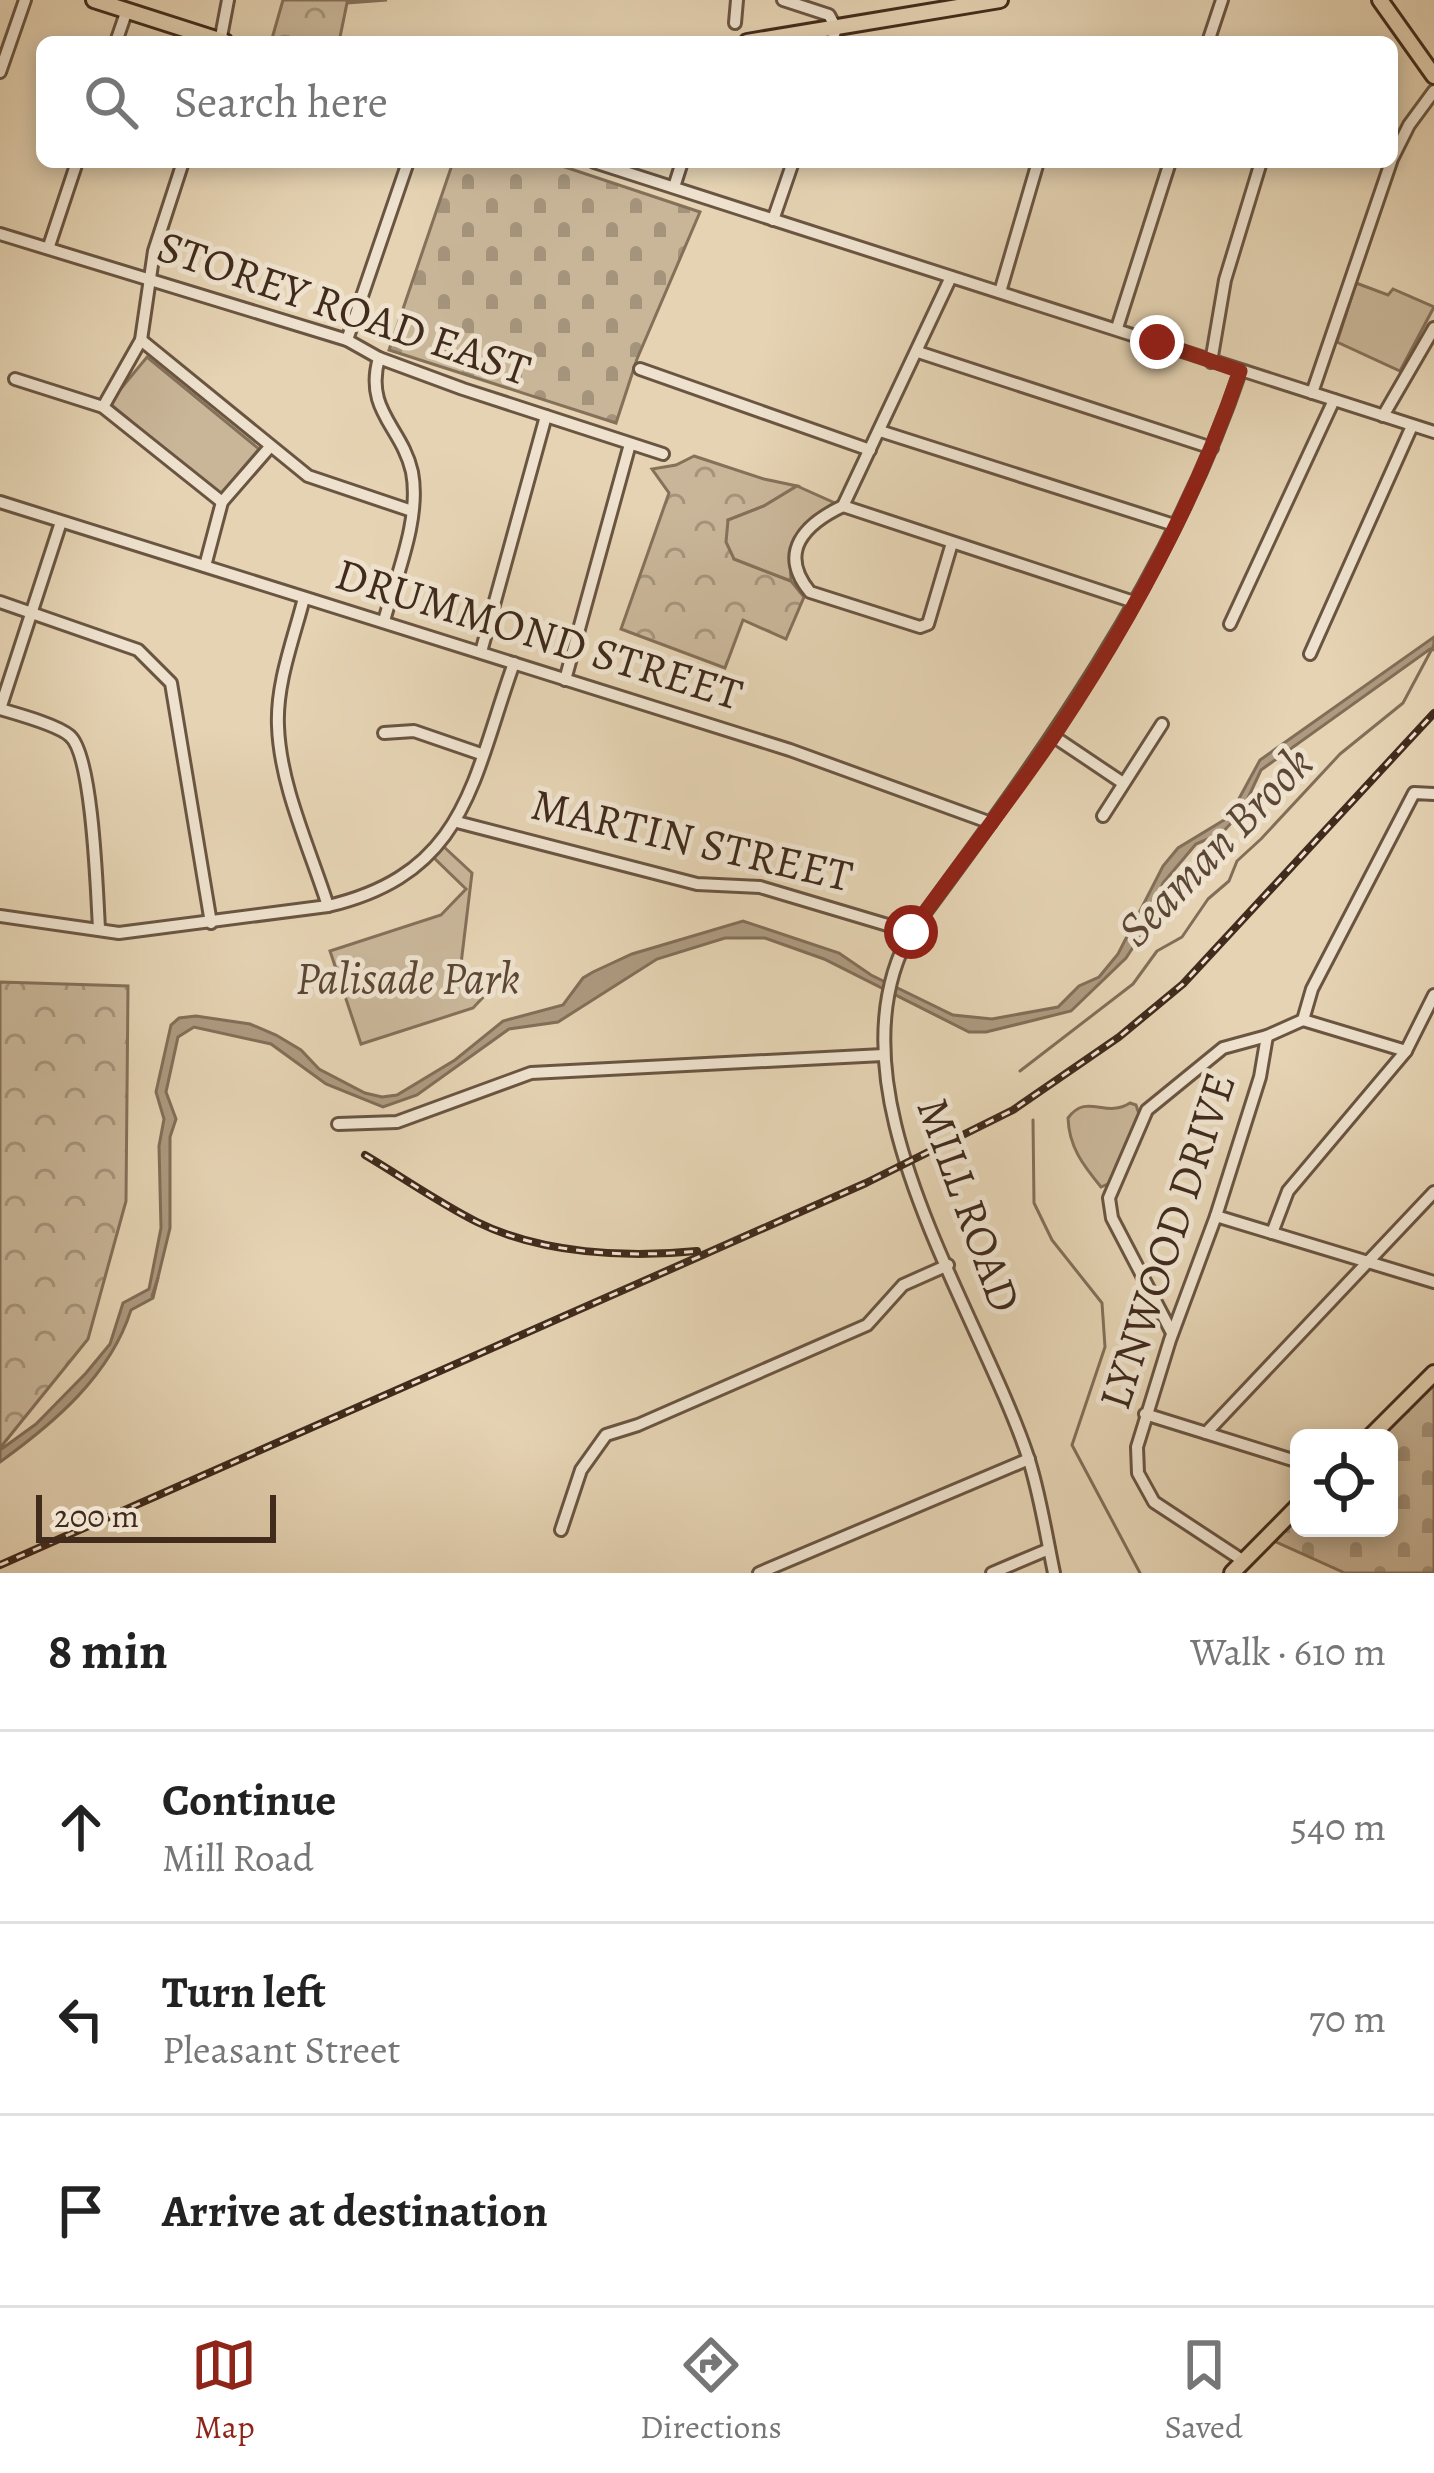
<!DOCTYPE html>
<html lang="en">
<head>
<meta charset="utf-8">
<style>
	:root { --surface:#fff; --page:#f2f2f2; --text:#222; --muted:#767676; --line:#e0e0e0; --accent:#8f2418 }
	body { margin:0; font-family:Alegreya,serif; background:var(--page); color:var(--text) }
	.controls { position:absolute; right:36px; bottom:36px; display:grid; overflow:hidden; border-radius:18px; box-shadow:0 6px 18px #0003 }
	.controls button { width:108px; height:108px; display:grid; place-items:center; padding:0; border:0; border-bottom:3px solid var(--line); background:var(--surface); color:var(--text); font:60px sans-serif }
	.scale { position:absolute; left:36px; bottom:30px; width:240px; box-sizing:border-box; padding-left:12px; border:6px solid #412b1c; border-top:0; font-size:33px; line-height:42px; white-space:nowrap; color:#412b1c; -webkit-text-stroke:9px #eee2ce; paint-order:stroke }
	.stop { position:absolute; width:36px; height:36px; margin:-27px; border:9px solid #8f2418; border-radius:50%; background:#fff }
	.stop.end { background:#8f2418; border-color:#fff; box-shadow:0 3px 12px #0008 }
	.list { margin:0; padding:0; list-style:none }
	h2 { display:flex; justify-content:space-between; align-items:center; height:156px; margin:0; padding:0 48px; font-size:51px }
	h2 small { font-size:39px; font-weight:400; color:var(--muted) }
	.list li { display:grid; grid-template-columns:78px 1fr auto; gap:36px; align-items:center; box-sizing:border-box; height:192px; padding:0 48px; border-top:3px solid var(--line) }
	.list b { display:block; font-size:45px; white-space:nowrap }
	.list p { margin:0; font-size:39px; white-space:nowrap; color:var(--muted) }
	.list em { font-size:39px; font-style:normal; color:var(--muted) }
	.icon { flex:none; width:66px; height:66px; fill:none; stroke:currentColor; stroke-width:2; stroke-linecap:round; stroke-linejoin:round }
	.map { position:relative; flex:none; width:1434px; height:1573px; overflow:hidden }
	.search { position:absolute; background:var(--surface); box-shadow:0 6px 18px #0003; left:36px; right:36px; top:36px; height:132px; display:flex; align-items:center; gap:30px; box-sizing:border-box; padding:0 42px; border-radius:18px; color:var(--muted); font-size:45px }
	.sheet { height:732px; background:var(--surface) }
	nav { display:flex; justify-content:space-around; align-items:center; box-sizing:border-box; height:168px; border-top:3px solid var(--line); background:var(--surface); font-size:33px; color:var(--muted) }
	nav a { display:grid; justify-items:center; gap:6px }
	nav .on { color:var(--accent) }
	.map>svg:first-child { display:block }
	.forest { fill:url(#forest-crowns); stroke:#85705a; stroke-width:3 }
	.cemetery { fill:url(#cemetery-stones); stroke:#85705a; stroke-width:3 }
	.park { fill:#c9b699; stroke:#85705a; stroke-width:3 }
	.water { fill:#ad9a80; stroke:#826e58; stroke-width:3 }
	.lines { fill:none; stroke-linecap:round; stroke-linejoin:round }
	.stream { stroke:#826e58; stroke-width:3 }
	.minor-casing { stroke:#6a5542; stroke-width:16 }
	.major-casing { stroke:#412b1c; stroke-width:20 }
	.minor { stroke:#eee2ce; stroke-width:10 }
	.major { stroke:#e5d3b3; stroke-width:14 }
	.rail-casing { stroke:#412b1c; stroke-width:8 }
	.rail { stroke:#eee2ce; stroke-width:3; stroke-dasharray:9; stroke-linecap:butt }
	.route { stroke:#8f2418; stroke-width:15 }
	.labels { text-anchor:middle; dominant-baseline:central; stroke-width:10; stroke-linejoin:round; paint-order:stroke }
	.street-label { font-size:45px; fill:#412b1c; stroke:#eee2ce }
	.park-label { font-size:45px; font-style:italic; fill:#5c4735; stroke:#eee2ce }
	.water-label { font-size:48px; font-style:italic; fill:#5c4735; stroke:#eee2ce }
</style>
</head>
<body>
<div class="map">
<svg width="1434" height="1573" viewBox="0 0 1434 1573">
	<defs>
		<pattern id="forest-crowns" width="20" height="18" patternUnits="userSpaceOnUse" patternTransform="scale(3)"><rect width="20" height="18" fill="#c9b699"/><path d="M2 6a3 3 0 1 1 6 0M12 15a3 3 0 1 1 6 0" fill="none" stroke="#a5947c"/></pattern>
		<pattern id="cemetery-stones" width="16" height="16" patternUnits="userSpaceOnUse" patternTransform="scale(3)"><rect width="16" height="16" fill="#c9b699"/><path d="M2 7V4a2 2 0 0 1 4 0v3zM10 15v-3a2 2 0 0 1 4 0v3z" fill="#a5947c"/></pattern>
	</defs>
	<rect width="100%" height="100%" fill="#e5d3b3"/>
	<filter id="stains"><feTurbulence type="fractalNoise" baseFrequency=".00167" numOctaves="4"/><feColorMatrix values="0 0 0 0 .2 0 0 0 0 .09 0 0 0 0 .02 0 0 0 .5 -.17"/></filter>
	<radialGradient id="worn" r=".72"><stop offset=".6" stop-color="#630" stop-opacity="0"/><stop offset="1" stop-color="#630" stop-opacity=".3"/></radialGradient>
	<!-- forest -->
	<g class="forest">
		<polygon points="283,0 387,0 347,3 339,42 271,42"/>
		<polygon points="694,456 764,479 797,486 764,506 728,520 734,559 791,581 804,597 786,639 743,620 725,668 621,629 669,493 652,469 676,465"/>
		<polygon points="0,982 128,986 126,1201 88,1339 0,1448"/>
	</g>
	<!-- cemetery -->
	<g class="cemetery">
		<polygon points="453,162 550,162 700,212 637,359 616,423 389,350"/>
		<polygon points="1434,1384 1434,1573 1345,1573 1274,1541 1299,1516 1299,1528 1389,1528 1389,1438 1380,1438"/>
	</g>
	<!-- park -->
	<g class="park">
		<polygon points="1356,283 1388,295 1393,289 1434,307 1400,371 1337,342"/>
		<polygon points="147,357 259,449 220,495 109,403"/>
		<path d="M 797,486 L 837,504 C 798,528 788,534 791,581 L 734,559 L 726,542 L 728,520 L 764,506 Z"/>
		<polygon points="443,846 472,873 461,964 489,991 473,1008 361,1044 330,951 441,915 466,889 433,857"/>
		<path d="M 1130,1103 L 1136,1105 L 1139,1114 L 1110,1183 L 1101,1187 C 1083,1165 1069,1147 1068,1118 C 1087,1092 1105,1119 1130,1103 Z"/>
	</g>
	<!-- water -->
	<path class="water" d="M 1434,637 L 1434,650 L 1430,649 L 1261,770 L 1242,811 L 1222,833 L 1196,844 L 1163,883 L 1141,935 L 1126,958 L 1071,1011 L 986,1032 L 969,1032 L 824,959 L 765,938 L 725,938 L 657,959 L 558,1022 L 509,1029 L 417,1095 L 383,1107 L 326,1084 L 271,1044 L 194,1027 L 178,1037 L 166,1092 L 176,1119 L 170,1137 L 170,1228 L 153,1298 L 131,1310 C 110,1376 54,1423 0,1462 L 0,1450 L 36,1424 L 86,1373 L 110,1344 L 123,1303 L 149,1289 L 161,1228 L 159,1146 L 164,1119 L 156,1092 L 171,1025 L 179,1018 L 196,1016 L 250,1024 L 276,1035 L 301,1050 L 319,1069 L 365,1093 L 382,1097 L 397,1095 L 455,1060 L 503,1021 L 563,1005 L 583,978 L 593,972 L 632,954 L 743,921 L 839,953 L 871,975 L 953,1015 L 992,1019 L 1058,1007 L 1079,986 L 1099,977 L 1118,954 L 1163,866 L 1178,848 L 1229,817 L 1260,760 Z"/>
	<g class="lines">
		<!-- stream -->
		<g class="stream">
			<polyline points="1020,1071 1133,984 1157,951 1182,937 1208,899 1229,881 1237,861 1261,839 1340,754 1403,703 1434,645"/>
			<polyline points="1033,1120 1034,1203 1052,1240 1102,1303 1105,1347 1072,1445 1140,1573"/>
			<polyline points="152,1296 158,1278"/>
		</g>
		<defs>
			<g id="minor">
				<polyline points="783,0 829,15 836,28 832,42"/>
				<polyline points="735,23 737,0"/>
				<polyline points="116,42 127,10"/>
				<polyline points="220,42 228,0"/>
				<polyline points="1208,42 1222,0"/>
				<polyline points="0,72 25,0"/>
				<polyline points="1392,159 1409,125 1434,91"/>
				<polyline points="594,162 1434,432"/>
				<polyline points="674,187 682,162"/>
				<polyline points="773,220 793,162"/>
				<polyline points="0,234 347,340 379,358 463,389 663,454"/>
				<polyline points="49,246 77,162"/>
				<polyline points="1000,292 1038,162"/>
				<polyline points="1117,328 1170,162"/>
				<polyline points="141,340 308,476 412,511"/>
				<polyline points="347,340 408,162"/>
				<polyline points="918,352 1212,448"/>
				<path d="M 379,358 C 364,411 402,427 412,472 C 421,519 396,576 384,621"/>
				<polyline points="1211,362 1225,280 1261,162"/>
				<polyline points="640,369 870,450"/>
				<polyline points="15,379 103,407 222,502"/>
				<polyline points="1312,393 1391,162"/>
				<polyline points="103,407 141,340 154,251 183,162"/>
				<polyline points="1383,416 1434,328"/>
				<polyline points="880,431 1174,525"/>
				<polyline points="0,502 790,750 991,823"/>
				<path d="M 843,506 C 805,524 777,552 810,592 L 920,627 L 928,624 L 952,543"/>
				<polyline points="843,506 1134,602"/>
				<polyline points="843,506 951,277"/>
				<polyline points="205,566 222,502 269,448"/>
				<path d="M 304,598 C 294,638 276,683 278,726 C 280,786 310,849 328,906"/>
				<polyline points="0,602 138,650 171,683 211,923"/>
				<polyline points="1230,624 1334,400"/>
				<polyline points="481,652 546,416"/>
				<polyline points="1310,654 1412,426"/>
				<polyline points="565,680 630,444"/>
				<path d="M 0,709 C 17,714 58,725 70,736 C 93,756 97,895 99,929"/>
				<polyline points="0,709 61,522"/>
				<polyline points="384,733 414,731 481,754"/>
				<polyline points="1053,736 1123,783"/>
				<polyline points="1103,816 1162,724"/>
				<polyline points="457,822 697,884 760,887 911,932"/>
				<path d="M 0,916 L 119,933 L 328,906 C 467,873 472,780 514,663"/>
				<polyline points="1303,1020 1312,989 1414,793 1434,794"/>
				<polyline points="338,1124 397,1122 531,1073 883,1055"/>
				<polyline points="1216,1216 1434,1282"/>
				<polyline points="1272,1233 1288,1191 1406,1051 1434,995"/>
				<polyline points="1172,1333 1112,1218 1109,1198 1147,1110 1223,1048 1267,1036 1303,1020 1406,1051"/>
				<polyline points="1145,1414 1299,1462"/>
				<polyline points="1206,1433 1434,1192"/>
				<polyline points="561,1530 581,1470 606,1435 638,1425 867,1325 903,1285 948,1265"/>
				<polyline points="1242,1560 1154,1502 1138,1473 1137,1447 1170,1340 1216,1216 1260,1077 1267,1036"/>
				<polyline points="759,1573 1029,1459"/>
				<polyline points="992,1573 1049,1549"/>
				<path d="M 1054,1573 C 1046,1535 1040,1494 1028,1457 C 978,1307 822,1087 911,932 C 1040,758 1170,579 1240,372"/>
			</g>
			<g id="major">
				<polyline points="94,0 225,42"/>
				<polyline points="1380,0 1434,76"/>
				<polyline points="747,42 1000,0"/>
				<polyline points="1369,1438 1434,1373"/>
				<polyline points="1232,1573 1299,1505"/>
			</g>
		</defs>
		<!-- minor casing -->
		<use href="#minor" class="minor-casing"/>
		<!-- major casing -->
		<use href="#major" class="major-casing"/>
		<!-- minor -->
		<use href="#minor" class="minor"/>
		<!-- major -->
		<use href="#major" class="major"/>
		<defs>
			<g id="rail">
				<path d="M 365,1155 C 402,1177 439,1203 477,1222 C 542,1254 627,1258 697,1251"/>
				<polyline points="0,1565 866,1183 1013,1110 1119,1037 1183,984 1434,713"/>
			</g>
		</defs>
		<!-- rail casing -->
		<use href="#rail" class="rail-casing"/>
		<!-- rail -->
		<use href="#rail" class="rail"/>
	</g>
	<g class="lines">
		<!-- route -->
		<path class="route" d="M 911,932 C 959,864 1011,800 1057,731 C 1131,620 1197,498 1240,371 L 1157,342"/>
	</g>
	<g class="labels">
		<!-- street labels -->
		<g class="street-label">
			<text transform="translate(344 308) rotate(19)">STOREY ROAD EAST</text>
			<text transform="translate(539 634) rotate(17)">DRUMMOND STREET</text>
			<text transform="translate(692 840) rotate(13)">MARTIN STREET</text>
			<text transform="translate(969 1205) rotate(70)">MILL ROAD</text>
			<text transform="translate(1167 1241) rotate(-72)">LYNWOOD DRIVE</text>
		</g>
		<!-- park labels -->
		<g class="park-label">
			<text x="408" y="978">Palisade Park</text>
		</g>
		<!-- water labels -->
		<g class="water-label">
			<text transform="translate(1215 846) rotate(-46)">Seaman Brook</text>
		</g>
	</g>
	<rect width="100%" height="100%" filter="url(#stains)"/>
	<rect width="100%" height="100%" fill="url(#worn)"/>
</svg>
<div class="controls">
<button><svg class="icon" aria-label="locate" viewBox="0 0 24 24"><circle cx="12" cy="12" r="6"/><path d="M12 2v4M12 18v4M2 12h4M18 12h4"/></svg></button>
</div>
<div class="scale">200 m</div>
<div class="stop" style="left:911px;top:932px"></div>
<div class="stop end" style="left:1157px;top:342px"></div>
<div class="search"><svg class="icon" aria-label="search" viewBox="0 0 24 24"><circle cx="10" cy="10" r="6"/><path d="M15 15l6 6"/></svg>Search here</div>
</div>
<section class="sheet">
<h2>8 min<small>Walk · 610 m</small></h2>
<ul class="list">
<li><svg class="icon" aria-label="ahead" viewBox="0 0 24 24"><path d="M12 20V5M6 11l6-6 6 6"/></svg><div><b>Continue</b><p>Mill Road</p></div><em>540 m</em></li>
<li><svg class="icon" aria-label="left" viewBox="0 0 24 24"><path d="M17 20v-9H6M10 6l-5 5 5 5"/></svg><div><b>Turn left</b><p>Pleasant Street</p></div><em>70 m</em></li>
<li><svg class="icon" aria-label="arrive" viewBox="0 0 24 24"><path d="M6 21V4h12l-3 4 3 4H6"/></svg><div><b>Arrive at destination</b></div></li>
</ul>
</section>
<nav>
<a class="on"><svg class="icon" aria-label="map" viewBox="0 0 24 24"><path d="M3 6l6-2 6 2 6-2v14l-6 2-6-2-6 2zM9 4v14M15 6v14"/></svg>Map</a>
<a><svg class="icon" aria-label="directions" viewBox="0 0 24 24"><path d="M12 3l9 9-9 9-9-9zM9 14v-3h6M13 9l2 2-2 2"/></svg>Directions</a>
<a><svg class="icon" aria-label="saved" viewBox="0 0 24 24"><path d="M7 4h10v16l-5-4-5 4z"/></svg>Saved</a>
</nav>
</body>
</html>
